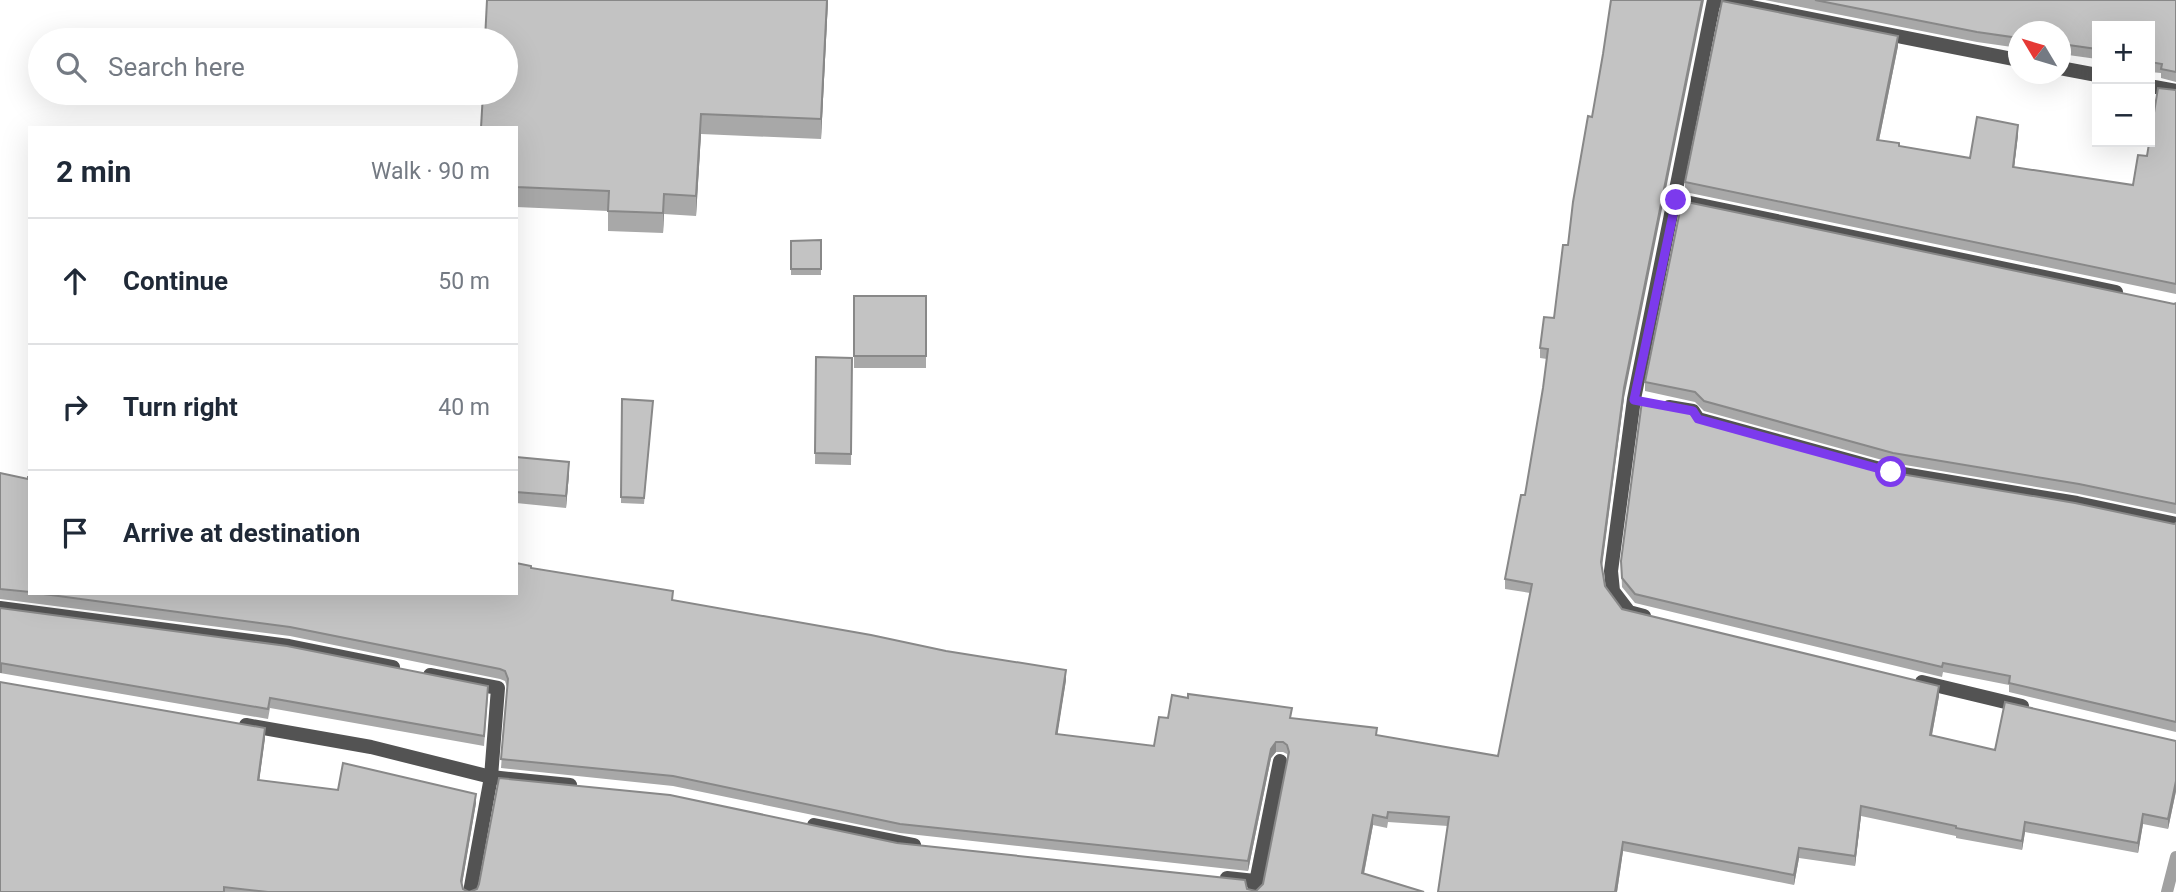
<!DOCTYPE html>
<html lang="en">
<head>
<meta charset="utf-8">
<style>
	:root { --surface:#fff; --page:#f6f6f7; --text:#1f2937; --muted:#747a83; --line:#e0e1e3 }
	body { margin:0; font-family:Roboto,sans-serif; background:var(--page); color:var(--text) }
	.controls { position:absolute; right:21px; top:21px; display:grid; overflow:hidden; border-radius:0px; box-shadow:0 7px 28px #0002 }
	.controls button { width:63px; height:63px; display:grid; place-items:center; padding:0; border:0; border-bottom:2px solid var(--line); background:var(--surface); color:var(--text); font:35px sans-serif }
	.compass { position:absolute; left:2008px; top:21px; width:63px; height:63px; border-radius:50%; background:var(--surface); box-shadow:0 7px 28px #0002; rotate:308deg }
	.stop { position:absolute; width:21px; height:21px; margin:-16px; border:5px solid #7c3aed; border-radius:50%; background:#fff }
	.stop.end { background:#7c3aed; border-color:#fff; box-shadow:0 2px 7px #0008 }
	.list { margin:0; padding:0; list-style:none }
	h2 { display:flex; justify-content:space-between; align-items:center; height:91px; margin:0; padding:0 28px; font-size:30px }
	h2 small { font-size:23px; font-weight:400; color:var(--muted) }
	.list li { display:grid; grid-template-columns:46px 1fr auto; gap:21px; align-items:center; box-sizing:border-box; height:126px; padding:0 28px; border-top:2px solid var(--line) }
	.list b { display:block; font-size:26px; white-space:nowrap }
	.list em { font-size:23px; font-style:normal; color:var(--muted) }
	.icon { flex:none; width:38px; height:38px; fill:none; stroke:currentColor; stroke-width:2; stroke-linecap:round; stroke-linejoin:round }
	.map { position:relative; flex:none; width:2176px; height:892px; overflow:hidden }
	.search { position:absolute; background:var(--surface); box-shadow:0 7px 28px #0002; left:28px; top:28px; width:490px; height:77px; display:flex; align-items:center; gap:18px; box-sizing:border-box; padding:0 24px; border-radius:38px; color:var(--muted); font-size:26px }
	.panel { position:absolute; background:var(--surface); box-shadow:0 7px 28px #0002; left:28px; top:126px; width:490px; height:469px; border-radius:0px }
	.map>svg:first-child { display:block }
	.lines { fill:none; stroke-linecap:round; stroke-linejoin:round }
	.stream { stroke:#a1a1a1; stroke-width:12 }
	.minor { stroke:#535353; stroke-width:14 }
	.wall { fill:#a8a8a8 }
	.shaded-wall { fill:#888 }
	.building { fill:#c3c3c3; stroke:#888; stroke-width:2 }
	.route { stroke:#7c3aed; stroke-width:9 }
</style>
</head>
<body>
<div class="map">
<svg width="2176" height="892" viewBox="0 0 2176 892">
	<rect width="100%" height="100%" fill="#fff"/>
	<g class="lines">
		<!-- stream -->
		<polyline class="stream" points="2167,892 2176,857"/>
		<!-- minor -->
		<g class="minor">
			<polyline points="1716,0 2018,60"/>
			<polyline points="2060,68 2097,75"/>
			<polyline points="2150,86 2176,91"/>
			<polyline points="1676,200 2116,292"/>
			<polyline points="1669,407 1693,411 1698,419 1891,472 2077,503 2176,524"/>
			<polyline points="0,608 289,646 393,667"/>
			<polyline points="1644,616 1629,612 1613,591 1611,571 1634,399 1714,0"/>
			<polyline points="430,675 498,688 491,777 470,892"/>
			<polyline points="1922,682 2022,706"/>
			<polyline points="246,725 371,747 491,777 570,785"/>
			<polyline points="814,825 914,845"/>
			<polyline points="1227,878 1255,881"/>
			<polyline points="1254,892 1280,761"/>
		</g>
	</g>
	<!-- wall -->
	<g class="wall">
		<polygon points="828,0 821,139 701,134 696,216 664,214 663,233 608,231 608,211 516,207 516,128"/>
		<polygon points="1765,0 2176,0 2176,82 2161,78 2161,73 2150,72 2150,26 2097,26 2097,59 2061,54 2061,32 2019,32 2019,48 1977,42"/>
		<polygon points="1898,46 1879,140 1899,146 1970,158 2018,135 2014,167 2102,181 2133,185 2147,156 2176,90 2176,294 1685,192 1685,182"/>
		<polygon points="821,240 821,275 791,275 791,241"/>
		<rect x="854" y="296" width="72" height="72"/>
		<polygon points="2176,303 2176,514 2079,494 1893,463 1704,411 1695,402 1645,391 1645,382"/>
		<polygon points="1544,317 1624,398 1602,567 1605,586 1622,609 1939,696 1932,735 1995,750 2176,741 2176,791 2168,829 2143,824 2138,853 2025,832 2022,850 1956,838 1956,836 1861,816 1855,866 1799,858 1794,885 1623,851 1617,892 1438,892 1448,826 1388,822 1387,828 1373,825 1364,874 1424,892 0,892 265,738 259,780 338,790 476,803 462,884 463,889 469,892 897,843 1247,889 1256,891 1263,884 1288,759 1287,754 1283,752 1276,752 1271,758 1248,871 900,833 673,786 501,768 507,687 505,681 500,679 290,636 0,599 0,473 28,479 30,477 30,593 516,593 531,568 673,600 1066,680 1057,734 1154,746 1168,718 1292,718 1377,735 1498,756 1530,593 1505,589 1505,579 1525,495 1543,388 1547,359 1540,358 1540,348"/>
		<polygon points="816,357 852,358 851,465 815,464"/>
		<polygon points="622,399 653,401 644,504 621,503"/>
		<polygon points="1695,419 1889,472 2174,524 2176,523 2176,732 2009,692 2009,685 1943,672 1942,677 1635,603 1622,587 1621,561"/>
		<polygon points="516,457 569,474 566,508 516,503"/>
		<polygon points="0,608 488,696 484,746 270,708 268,719 0,673"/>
	</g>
	<!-- shaded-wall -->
	<g class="shaded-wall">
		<polygon points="827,0 828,0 821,139 821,119"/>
		<polygon points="1702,0 1704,0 1624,398 1601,572 1601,562 1624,388"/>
		<polygon points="1898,36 1898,46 1877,150 1877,140"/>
		<polygon points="701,114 701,134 696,216 696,196"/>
		<polygon points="2018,125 2018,135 2013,177 2013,167"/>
		<polygon points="664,194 664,214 663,233 663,213"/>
		<polygon points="569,462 569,474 566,508 566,496"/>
		<rect x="0" y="663" width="2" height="10"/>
		<polygon points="1066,670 1066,680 1056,744 1056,734"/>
		<polygon points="1939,686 1939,696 1930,745 1930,735"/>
		<polygon points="265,728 265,738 258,790 258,780"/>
		<polygon points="1276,742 1276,752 1271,758 1248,871 1248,861 1271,749"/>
		<polygon points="2176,781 2176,791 2168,829 2168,819"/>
		<polygon points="476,794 476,803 461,890 461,881"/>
		<polygon points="1861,806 1861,816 1855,866 1855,856"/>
		<polygon points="2143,814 2143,824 2138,853 2138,843"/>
		<polygon points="1373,815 1373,825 1362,883 1362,873"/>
		<polygon points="2025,822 2025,832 2022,850 2022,841"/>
		<polygon points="1623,842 1623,851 1617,892 1615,892"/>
		<polygon points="1799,848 1799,858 1794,885 1794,875"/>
	</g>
	<!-- building -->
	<g class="building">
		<polygon points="487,0 827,0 821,119 701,114 696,196 664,194 663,213 608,211 609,191 516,187 516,128 481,128 483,93 506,93 506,40 485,40"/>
		<polygon points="1611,0 1702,0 1624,388 1601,562 1605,586 1622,609 1939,686 1930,735 1995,750 2005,702 2176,741 2176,781 2168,819 2143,814 2138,843 2025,822 2022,841 1956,828 1956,826 1861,806 1855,856 1799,848 1794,875 1623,842 1615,892 1438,892 1449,817 1388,812 1387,818 1373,815 1362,873 1424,892 268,892 224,887 224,892 0,892 0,682 265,728 258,780 338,790 343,763 476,794 461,881 463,889 469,892 477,889 479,884 499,778 670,795 897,843 1245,880 1247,889 1256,891 1263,884 1289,752 1287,745 1283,742 1276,742 1271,749 1248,861 900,824 673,776 501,759 508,679 505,671 500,669 290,627 36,593 516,593 516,563 531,566 531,568 673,591 672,600 871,635 946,651 1066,670 1056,734 1154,746 1159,717 1168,718 1172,695 1188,698 1188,694 1292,708 1290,718 1377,728 1376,735 1498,756 1532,584 1505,579 1521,495 1525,495 1543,388 1548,349 1540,348 1544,317 1554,318 1563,245 1568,245 1573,202 1588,116 1592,117 1603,54"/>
		<polygon points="1815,0 2176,0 2176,72 2161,69 2162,64 2150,62 2150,26 2097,26 2097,49 2061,44 2061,32 2019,32 2019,38 1977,32"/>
		<polygon points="1722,1 1898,36 1877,140 1899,143 1899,146 1970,158 1977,117 2018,125 2013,167 2133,185 2138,155 2147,156 2158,88 2176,90 2176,284 1685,182"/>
		<polygon points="1682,201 2174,304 2176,303 2176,504 2079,484 1893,453 1704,401 1695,392 1645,382"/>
		<polygon points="821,240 821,269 791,269 791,241"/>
		<rect x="854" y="296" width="72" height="60"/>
		<polygon points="816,357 852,358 851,454 815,453"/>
		<polygon points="622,399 653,401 644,498 621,497"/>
		<polygon points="1642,401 1687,410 1695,419 1889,472 2075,503 2174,524 2176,523 2176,722 2009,683 2010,676 1943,663 1942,667 1635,594 1622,578 1621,561"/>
		<polygon points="516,457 569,462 566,496 516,492"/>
		<polygon points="0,473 28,479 28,477 30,477 30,592 0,589"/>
		<polygon points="0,608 287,646 488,686 484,736 270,698 268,709 0,663"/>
	</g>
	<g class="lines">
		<!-- route -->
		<polyline class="route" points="1676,200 1634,400 1693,411 1698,419 1891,472"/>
	</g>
</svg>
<div class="controls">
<button>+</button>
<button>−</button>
</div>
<svg class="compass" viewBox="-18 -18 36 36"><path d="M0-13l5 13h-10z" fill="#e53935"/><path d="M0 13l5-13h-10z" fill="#747a83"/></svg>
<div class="stop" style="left:1891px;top:472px"></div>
<div class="stop end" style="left:1676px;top:200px"></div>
<div class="search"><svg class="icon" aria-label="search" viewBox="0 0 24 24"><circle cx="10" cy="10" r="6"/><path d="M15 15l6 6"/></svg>Search here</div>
<section class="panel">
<h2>2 min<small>Walk · 90 m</small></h2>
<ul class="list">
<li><svg class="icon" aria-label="ahead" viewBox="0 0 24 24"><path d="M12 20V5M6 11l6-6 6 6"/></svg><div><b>Continue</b></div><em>50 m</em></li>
<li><svg class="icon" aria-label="right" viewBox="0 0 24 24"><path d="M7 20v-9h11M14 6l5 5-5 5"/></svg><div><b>Turn right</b></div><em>40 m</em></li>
<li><svg class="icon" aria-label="arrive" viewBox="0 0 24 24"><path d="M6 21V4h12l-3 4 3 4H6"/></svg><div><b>Arrive at destination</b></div></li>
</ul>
</section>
</div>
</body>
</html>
